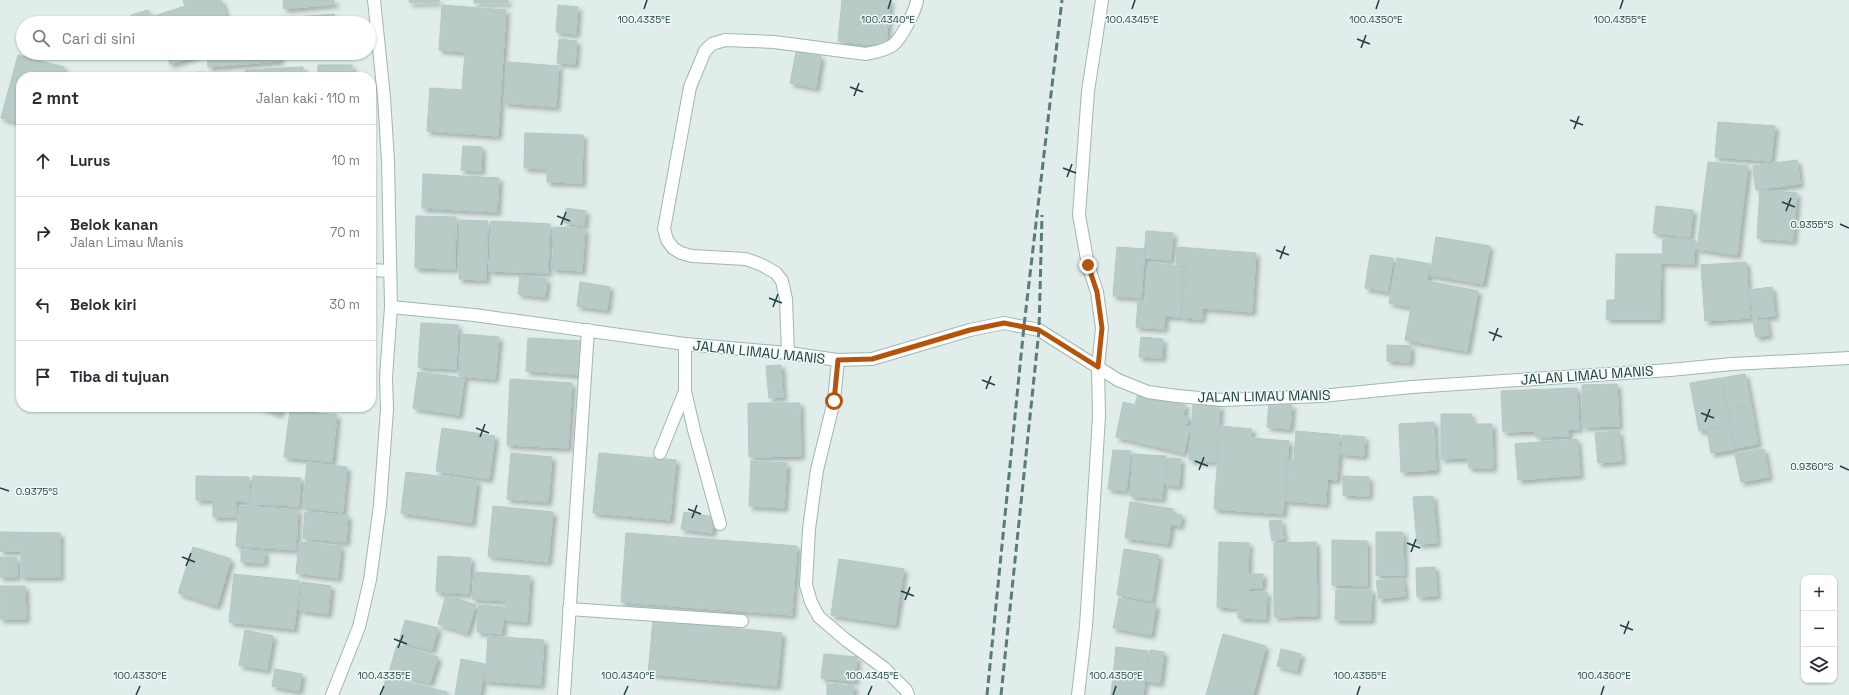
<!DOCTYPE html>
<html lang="id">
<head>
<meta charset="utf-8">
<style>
	:root { --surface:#fff; --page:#f7f7f7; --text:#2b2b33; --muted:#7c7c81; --line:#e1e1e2 }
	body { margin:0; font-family:"Space Grotesk",sans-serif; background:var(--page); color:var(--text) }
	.controls { position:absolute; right:12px; bottom:12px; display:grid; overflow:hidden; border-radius:8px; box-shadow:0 1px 3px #0004 }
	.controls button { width:36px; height:36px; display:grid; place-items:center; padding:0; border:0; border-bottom:1px solid var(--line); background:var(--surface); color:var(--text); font:20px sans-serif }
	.stop { position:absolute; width:12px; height:12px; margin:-9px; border:3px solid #b45309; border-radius:50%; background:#fff }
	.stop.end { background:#b45309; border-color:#fff; box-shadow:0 1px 4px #0008 }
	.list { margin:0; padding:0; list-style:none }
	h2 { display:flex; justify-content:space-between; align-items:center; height:52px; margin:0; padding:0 16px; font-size:17px }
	h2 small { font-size:13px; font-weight:400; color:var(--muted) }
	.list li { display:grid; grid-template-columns:26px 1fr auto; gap:12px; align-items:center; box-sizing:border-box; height:72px; padding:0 16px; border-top:1px solid var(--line) }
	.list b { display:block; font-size:15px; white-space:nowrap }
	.list p { margin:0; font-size:13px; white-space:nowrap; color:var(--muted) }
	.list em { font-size:13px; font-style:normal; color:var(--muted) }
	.icon { flex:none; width:22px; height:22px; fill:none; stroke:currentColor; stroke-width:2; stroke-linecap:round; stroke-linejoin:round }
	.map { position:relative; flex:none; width:1849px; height:695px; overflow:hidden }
	.search { position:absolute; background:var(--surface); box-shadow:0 1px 3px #0004; left:16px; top:16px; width:360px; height:44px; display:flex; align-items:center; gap:10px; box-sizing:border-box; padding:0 14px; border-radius:22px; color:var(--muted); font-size:15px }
	.panel { position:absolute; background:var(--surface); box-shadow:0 1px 3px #0004; left:16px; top:72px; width:360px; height:340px; border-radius:16px }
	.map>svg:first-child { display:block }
	.building { fill:#b8cbc7; stroke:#b2c7c4; filter:url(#shadow) }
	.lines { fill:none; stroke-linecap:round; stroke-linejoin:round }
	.minor-casing { stroke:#a2b5b3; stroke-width:14 }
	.minor { stroke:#fff; stroke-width:12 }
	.rail { stroke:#597b7a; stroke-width:3; stroke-dasharray:8 4; stroke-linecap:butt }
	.route { stroke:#b45309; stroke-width:5 }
	.ticks { fill:none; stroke:#1e3f3f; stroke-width:1.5 }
	.labels { text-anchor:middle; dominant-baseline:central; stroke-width:3; stroke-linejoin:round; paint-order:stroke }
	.street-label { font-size:14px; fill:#1e3f3f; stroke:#f1f9f7 }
	.ticks-label { font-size:10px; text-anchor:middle; fill:#1e3f3f; stroke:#f1f9f7; stroke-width:3; stroke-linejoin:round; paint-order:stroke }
</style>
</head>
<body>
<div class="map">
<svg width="1849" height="695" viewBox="0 0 1849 695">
	<defs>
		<filter id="shadow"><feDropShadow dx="3.5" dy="3.5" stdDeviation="2" flood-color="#0004"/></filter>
	</defs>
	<rect width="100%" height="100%" fill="#e0edea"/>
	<!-- building -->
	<g class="building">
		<polygon points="183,0 221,0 228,21 221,23 157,23 154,16 185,6"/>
		<polygon points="283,0 334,0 334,4 284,9"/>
		<polygon points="409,0 439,0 439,2 410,3"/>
		<rect x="474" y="0" width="34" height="3"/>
		<polygon points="842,0 890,0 886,46 838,41"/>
		<polygon points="442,5 506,10 498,136 427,131 430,88 462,90 465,52 439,50"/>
		<polygon points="558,5 578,7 576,34 556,32"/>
		<polygon points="148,10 152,23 133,23 131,15"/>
		<polygon points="334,14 335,23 280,23 280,18"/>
		<polygon points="559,39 577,41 575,64 557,63"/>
		<polygon points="796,52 821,56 816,88 790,83"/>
		<polygon points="166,53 203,53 203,54 170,64"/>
		<polygon points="207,53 279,53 280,61 208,67"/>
		<polygon points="18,55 64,67 61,77 21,77 21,123 1,118"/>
		<polygon points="508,62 559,66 556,107 504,103"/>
		<rect x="318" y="65" width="34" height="12"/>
		<polygon points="303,67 303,77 245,77 245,70"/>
		<polygon points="196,72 228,73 228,77 196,77"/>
		<polygon points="1718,122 1775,126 1771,161 1715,157"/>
		<polygon points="525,133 583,135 582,183 547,182 547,169 524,168"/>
		<polygon points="463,146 482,147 481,171 461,170"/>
		<polygon points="1797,160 1800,184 1756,190 1753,166"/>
		<polygon points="1708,162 1748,166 1737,255 1697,249"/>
		<polygon points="423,174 499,178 497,212 422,208"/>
		<polygon points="1760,190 1797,193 1793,241 1757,238"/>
		<polygon points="1656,206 1693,210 1690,237 1653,233"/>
		<polygon points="566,208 586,211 584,226 564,223"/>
		<polygon points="416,216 456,217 455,269 415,268"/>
		<polygon points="460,220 488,221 486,280 459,279"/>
		<polygon points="491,221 550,224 548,273 489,271"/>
		<polygon points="555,227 585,229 582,271 552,269"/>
		<polygon points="1146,231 1173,233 1171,260 1144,258"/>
		<polygon points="1436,237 1490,246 1483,284 1430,275"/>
		<polygon points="1663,238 1695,240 1694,264 1662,263"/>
		<polygon points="1117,247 1145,249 1141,298 1113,296"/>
		<polygon points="1177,247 1256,253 1252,312 1202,308 1202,319 1182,318 1186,264 1176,264"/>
		<polygon points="1616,254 1661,254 1660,319 1606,319 1607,300 1615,300"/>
		<polygon points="1370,255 1393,258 1388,292 1365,288"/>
		<polygon points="1397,258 1430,264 1427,281 1478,291 1467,351 1405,340 1411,307 1389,303"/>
		<polygon points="1746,262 1750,318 1705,321 1701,265"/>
		<polygon points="1149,263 1184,266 1180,317 1165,316 1164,329 1136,327 1138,301 1146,302"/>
		<polygon points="520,276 547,279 545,297 518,294"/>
		<polygon points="580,282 610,287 607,310 577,306"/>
		<polygon points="1772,287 1775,316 1753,318 1749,290"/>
		<polygon points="1766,319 1769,335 1756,337 1753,322"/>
		<polygon points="421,323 458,325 456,369 418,367"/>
		<polygon points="462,334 499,337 495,379 459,376"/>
		<polygon points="1141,337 1163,339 1162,358 1139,357"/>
		<polygon points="528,338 583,341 581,375 526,371"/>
		<polygon points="1387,345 1411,346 1410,362 1387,361"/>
		<polygon points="781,365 783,397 769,398 766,366"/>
		<polygon points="418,372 464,378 459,415 413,408"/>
		<polygon points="1745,374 1751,405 1728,409 1722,378"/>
		<polygon points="1721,378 1730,426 1699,431 1690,383"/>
		<polygon points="510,379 572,383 568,448 507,445"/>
		<polygon points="1617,384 1619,426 1583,427 1582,385"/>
		<polygon points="1577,388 1579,429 1568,429 1569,436 1536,437 1535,431 1503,432 1501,391"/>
		<polygon points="1138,394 1186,405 1183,415 1189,417 1186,426 1190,427 1184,453 1116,437 1123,402 1135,405"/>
		<polygon points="748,403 800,403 801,456 749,457"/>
		<polygon points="1269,403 1292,405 1290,429 1267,427"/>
		<polygon points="1193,404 1220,406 1216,462 1189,460"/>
		<polygon points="1751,405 1758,444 1736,448 1728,409"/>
		<polygon points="259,407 282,407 279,414"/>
		<polygon points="290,410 337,415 332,462 284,457"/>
		<polygon points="1441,414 1471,414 1472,424 1492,424 1493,468 1469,468 1468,458 1441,459"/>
		<polygon points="1434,422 1436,470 1401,472 1399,424"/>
		<polygon points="1220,426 1252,429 1251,438 1289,441 1283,514 1214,509"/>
		<polygon points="1730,426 1735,449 1711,453 1707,430"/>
		<polygon points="442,428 495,436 489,479 436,471"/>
		<polygon points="1296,431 1340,435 1337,480 1327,479 1326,504 1286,501 1289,460 1294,460"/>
		<polygon points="1619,431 1622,461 1598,463 1595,433"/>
		<polygon points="1342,435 1365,437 1364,456 1341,454"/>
		<polygon points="1577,439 1580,475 1518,480 1515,444"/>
		<polygon points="1764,449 1769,477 1741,482 1735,454"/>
		<polygon points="1113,450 1131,451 1126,491 1108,489"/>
		<polygon points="511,453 552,457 548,502 507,499"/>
		<polygon points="599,453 676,460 670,520 593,513"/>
		<polygon points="1133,454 1166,456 1162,499 1130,496"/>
		<polygon points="1167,458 1181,459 1179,486 1166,485"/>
		<polygon points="751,461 787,463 784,508 749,506"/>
		<polygon points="307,463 347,467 343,512 303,508"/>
		<polygon points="406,472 477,481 472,523 401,513"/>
		<polygon points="196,476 249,477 250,502 236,501 236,517 213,517 213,500 196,500"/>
		<polygon points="253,476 301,478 299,506 251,504"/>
		<polygon points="1343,476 1369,477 1369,496 1343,495"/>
		<polygon points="1433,496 1437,543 1417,544 1413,497"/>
		<polygon points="1130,502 1173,509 1172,514 1182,515 1180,526 1171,524 1168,544 1125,538"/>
		<polygon points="239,506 298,510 296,550 236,546"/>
		<polygon points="493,506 553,512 548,562 488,556"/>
		<polygon points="305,512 348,515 346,542 303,538"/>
		<polygon points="684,512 714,517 712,533 681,529"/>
		<polygon points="1281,520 1284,539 1272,541 1269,521"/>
		<polygon points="0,532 60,533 60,577 21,577 21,551 0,551"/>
		<polygon points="1376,532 1403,532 1404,575 1376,575"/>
		<polygon points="626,533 797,546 792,615 621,602"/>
		<polygon points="1332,540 1367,541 1367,586 1332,585"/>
		<polygon points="299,542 341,546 338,578 296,573"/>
		<polygon points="1219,542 1249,543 1248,574 1263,574 1262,588 1249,588 1249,592 1267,592 1266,619 1238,618 1238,608 1217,607"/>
		<polygon points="1316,542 1317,616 1274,617 1274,543"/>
		<polygon points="193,547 231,559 217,606 178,593"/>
		<polygon points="1124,549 1159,555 1152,601 1117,595"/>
		<polygon points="241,550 265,551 264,563 241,562"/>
		<polygon points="438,556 471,558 469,594 436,592"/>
		<polygon points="0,557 17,558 17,577 0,577"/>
		<polygon points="839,559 904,569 895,625 831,615"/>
		<polygon points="1435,567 1437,596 1417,597 1416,568"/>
		<polygon points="474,572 530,576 527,622 505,620 506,601 472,599"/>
		<polygon points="234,574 300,581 294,629 229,622"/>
		<polygon points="1403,578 1405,596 1379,599 1376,581"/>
		<polygon points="302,582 331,586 328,614 299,610"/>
		<polygon points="0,586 25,586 26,619 0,619"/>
		<polygon points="1336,590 1372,590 1371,620 1335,620"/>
		<polygon points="446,595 476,605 467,633 438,624"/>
		<polygon points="1119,598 1156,605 1151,635 1113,628"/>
		<polygon points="479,605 504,607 502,634 477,632"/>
		<polygon points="405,620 438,628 432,650 399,642"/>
		<polygon points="653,620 782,633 777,686 648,674"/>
		<polygon points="245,630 273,636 267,670 239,665"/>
		<polygon points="1223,634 1266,646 1253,695 1206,695"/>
		<polygon points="488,636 544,640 541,685 485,681"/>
		<polygon points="397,645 438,657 430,683 389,672"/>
		<polygon points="1116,647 1148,651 1143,695 1111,695"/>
		<polygon points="1281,649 1301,654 1297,671 1277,666"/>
		<polygon points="1150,650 1164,652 1160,683 1146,681"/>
		<polygon points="824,654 857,657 855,681 821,678"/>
		<polygon points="461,659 485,664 480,695 455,695"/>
		<polygon points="275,669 302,674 299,691 272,686"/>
		<polygon points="386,677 447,692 446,695 382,695"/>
		<polygon points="827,684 854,686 853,695 827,695"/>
	</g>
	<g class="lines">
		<defs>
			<g id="minor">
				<polyline points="371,270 390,271"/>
				<polyline points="391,307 474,315 685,344 788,353 838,360 872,359 970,330 1004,323 1039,330 1118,380 1148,392 1177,396 1223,400 1321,396 1412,387 1670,370 1732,364 1849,358"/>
				<polyline points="685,344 685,391 694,430 720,524"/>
				<path d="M 788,353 L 786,299 L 782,281 L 776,273 L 762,265 L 746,259 L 692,256 L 681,253 L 673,248 L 667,240 L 664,229 L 690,87 L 705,51 L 712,44 L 725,40 L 774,42 L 866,54 C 874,52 885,51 893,45 C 901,39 916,10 917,0"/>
				<polyline points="838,360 834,401 817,470 809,529 806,585 811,602 819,617 846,640 884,668 906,690 908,695"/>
				<polyline points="660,453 685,391"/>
				<polyline points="569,609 742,621"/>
				<polyline points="332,695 359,627 370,580 380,505 387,409 386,377 391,307 388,161 384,97 374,0"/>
				<polyline points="564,695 588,330"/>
				<polyline points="1078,695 1086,626 1094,499 1099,416 1098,367 1102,328 1097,292 1088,265 1079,215 1088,91 1102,0"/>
			</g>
		</defs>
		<!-- minor casing -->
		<use href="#minor" class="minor-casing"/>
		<!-- minor -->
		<use href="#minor" class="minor"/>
		<!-- rail -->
		<g class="rail">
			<polyline points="987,695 1024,326 1062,0"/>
			<polyline points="1001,695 1039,330 1042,215"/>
		</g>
	</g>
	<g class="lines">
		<!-- route -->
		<polyline class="route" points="834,401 838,360 872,359 970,330 1004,323 1039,330 1098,367 1102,328 1097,292 1088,265"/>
	</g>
	<!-- ticks -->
	<path class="ticks" d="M 644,9 L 647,0M 888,9 L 891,0M 1132,9 L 1135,0M 1376,9 L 1379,0M 1620,9 L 1623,0M 1357,39 L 1370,44M 1361,48 L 1366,35M 850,87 L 863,92M 854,96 L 859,83M 1570,120 L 1583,125M 1574,129 L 1579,116M 1063,168 L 1076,173M 1067,177 L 1072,164M 1782,202 L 1795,207M 1786,211 L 1791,198M 557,216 L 570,221M 1840,224 L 1849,228M 561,225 L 566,212M 1276,250 L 1289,255M 1280,259 L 1285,246M 769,298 L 782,303M 773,307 L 778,294M 1489,332 L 1502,337M 1493,341 L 1498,328M 982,380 L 995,385M 986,389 L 991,376M 1701,413 L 1714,418M 1705,422 L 1710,409M 476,428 L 489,433M 480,437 L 485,424M 1195,461 L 1208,466M 1840,466 L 1849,470M 1199,470 L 1204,457M 0,488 L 9,491M 688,509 L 701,514M 692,518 L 697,505M 1407,543 L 1420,548M 1411,552 L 1416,539M 182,557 L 195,562M 186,566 L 191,553M 901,591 L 914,596M 905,600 L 910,587M 1620,625 L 1633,630M 1624,634 L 1629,621M 394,639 L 407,644M 398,648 L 403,635M 136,695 L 140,686M 380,695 L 384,686M 624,695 L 628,686M 868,695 L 872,686M 1113,695 L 1116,686M 1357,695 L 1360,686M 1601,695 L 1604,686"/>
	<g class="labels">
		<!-- street labels -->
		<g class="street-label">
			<text transform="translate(759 352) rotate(6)">JALAN LIMAU MANIS</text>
			<text transform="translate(1587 375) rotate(-4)">JALAN LIMAU MANIS</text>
			<text transform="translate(1264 396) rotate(-1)">JALAN LIMAU MANIS</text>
		</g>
	</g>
	<g class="ticks-label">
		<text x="644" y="23">100.4335°E</text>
		<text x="888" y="23">100.4340°E</text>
		<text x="1132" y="23">100.4345°E</text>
		<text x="1376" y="23">100.4350°E</text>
		<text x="1620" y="23">100.4355°E</text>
		<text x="1812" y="228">0.9355°S</text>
		<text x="1812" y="470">0.9360°S</text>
		<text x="37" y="495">0.9375°S</text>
		<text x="140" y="679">100.4330°E</text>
		<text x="384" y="679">100.4335°E</text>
		<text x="628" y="679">100.4340°E</text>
		<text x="872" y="679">100.4345°E</text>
		<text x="1116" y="679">100.4350°E</text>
		<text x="1360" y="679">100.4355°E</text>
		<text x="1604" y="679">100.4360°E</text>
	</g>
</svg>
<div class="controls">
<button>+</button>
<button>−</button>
<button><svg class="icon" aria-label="layers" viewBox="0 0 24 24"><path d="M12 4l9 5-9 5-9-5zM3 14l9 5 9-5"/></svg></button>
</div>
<div class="stop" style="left:834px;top:401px"></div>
<div class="stop end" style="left:1088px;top:265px"></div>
<div class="search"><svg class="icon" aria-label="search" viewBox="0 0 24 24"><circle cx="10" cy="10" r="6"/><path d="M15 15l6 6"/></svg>Cari di sini</div>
<section class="panel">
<h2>2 mnt<small>Jalan kaki · 110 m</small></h2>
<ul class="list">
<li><svg class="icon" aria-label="ahead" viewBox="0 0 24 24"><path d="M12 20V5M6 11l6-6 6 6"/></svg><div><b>Lurus</b></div><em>10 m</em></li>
<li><svg class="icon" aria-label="right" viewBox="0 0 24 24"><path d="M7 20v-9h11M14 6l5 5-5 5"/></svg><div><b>Belok kanan</b><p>Jalan Limau Manis</p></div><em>70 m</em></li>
<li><svg class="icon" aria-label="left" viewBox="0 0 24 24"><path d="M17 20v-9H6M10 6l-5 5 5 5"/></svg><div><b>Belok kiri</b></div><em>30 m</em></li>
<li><svg class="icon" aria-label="arrive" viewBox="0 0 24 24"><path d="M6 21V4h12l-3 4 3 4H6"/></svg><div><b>Tiba di tujuan</b></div></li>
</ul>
</section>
</div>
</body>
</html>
